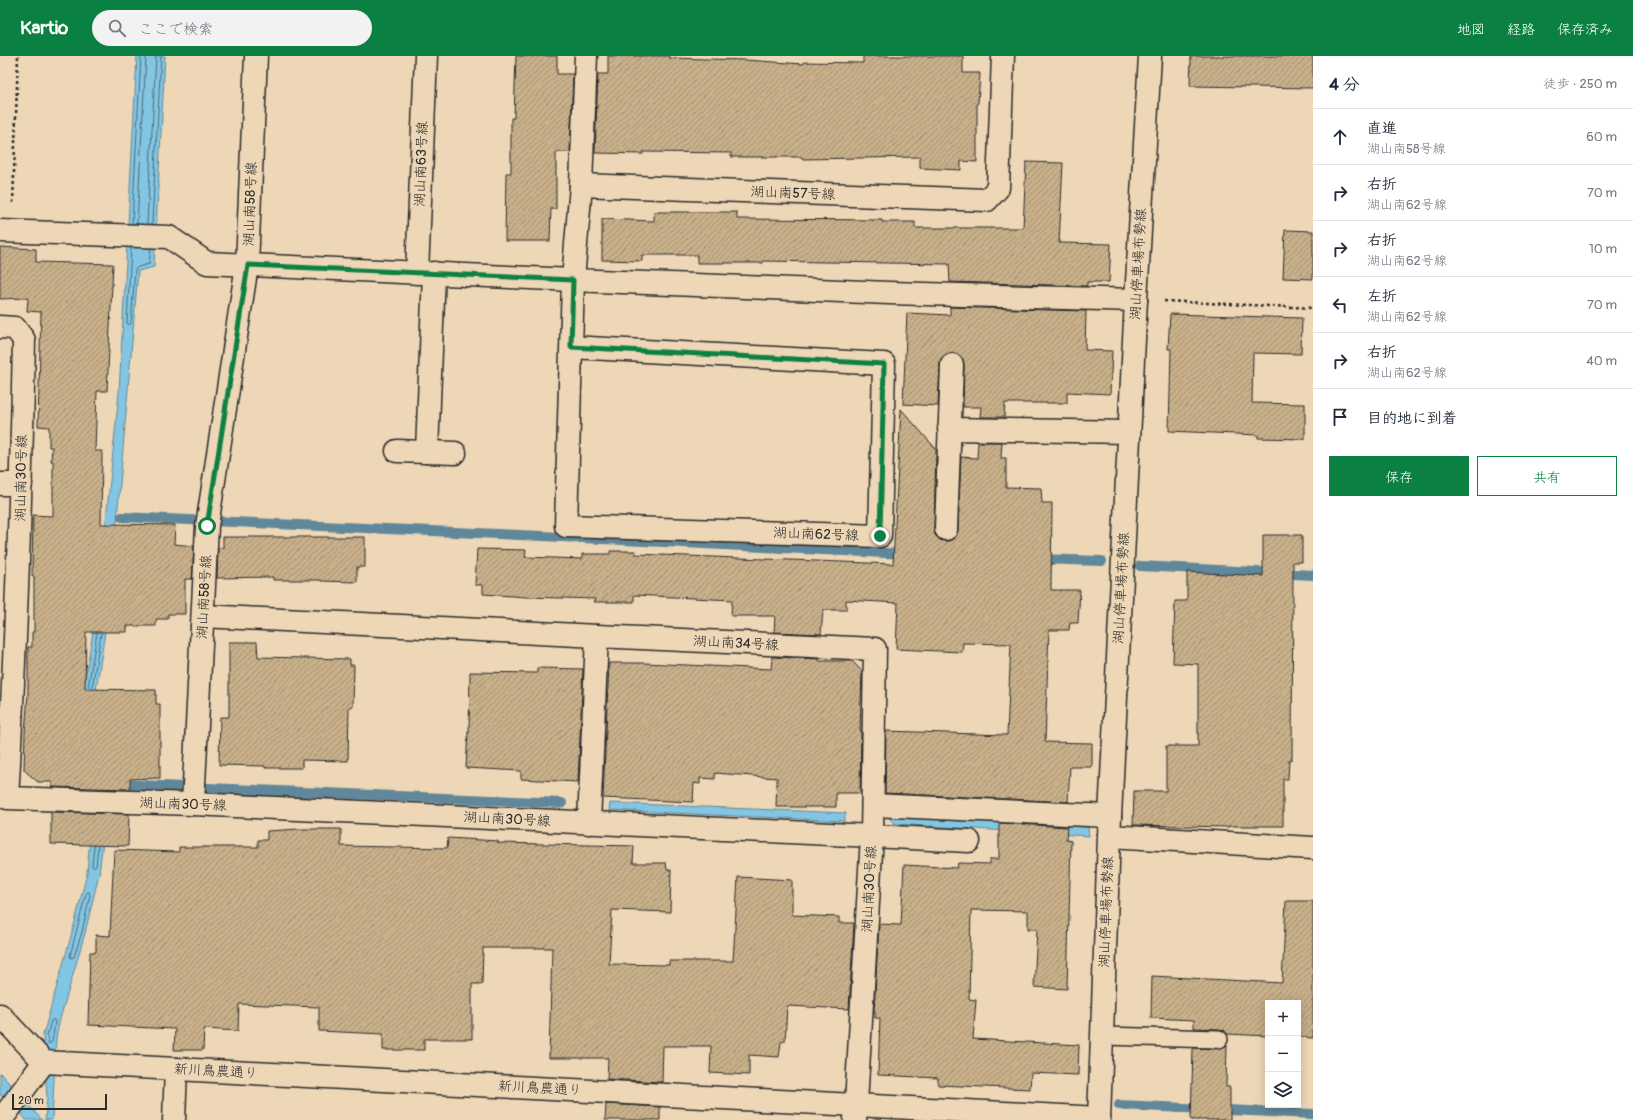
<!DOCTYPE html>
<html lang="ja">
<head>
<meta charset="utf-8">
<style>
	:root { --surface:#fff; --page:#f2f2f3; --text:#1f2937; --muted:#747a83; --line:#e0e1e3; --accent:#0b8043 }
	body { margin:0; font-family:Pangolin,"Klee One",sans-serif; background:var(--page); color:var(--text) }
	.controls { position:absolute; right:12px; bottom:12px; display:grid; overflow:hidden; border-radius:0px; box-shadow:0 2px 10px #0003 }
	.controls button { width:36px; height:36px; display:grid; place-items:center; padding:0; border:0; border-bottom:1px solid var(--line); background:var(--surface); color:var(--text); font:20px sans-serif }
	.scale { position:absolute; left:12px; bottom:10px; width:95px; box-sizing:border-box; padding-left:4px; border:2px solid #2b2b2b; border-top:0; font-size:11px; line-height:14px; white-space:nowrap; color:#2b2b2b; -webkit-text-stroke:3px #edd7b6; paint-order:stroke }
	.stop { position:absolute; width:12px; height:12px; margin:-9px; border:3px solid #0b8043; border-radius:50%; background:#fff }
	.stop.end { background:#0b8043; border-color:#fff; box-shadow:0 1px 4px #0008 }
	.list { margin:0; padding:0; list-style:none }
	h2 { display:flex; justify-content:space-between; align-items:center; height:52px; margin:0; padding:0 16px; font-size:17px }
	h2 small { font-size:13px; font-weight:400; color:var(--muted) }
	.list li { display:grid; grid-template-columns:26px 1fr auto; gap:12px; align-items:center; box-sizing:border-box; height:56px; padding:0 16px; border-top:1px solid var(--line) }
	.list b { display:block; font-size:15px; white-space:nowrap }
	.list p { margin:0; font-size:13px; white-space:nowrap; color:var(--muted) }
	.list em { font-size:13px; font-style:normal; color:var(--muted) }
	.actions { display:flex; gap:8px; padding:12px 16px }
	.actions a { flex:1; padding:9px 0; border:1px solid var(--accent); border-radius:0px; text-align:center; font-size:14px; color:var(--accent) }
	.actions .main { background:var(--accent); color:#fff }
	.icon { flex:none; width:22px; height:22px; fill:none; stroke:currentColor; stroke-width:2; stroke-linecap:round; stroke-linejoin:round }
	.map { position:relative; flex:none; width:1313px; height:1064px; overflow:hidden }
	header { display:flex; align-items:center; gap:24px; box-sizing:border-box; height:56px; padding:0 20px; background:var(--accent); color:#fff }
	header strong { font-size:19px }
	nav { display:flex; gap:22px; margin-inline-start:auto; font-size:14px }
	.search { width:280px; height:36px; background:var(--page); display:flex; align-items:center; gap:10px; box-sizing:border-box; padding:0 14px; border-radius:22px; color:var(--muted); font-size:15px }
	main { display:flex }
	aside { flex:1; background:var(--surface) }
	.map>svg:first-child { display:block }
	.water { fill:#83c6e4; stroke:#60889a }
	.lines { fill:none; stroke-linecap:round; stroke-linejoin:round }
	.shore { stroke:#4e6975; stroke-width:1 }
	.stream { stroke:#60889a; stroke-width:10 }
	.building { fill:url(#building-hatch); stroke:#2b2b2b }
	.lane-casing { stroke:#2b2b2b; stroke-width:20 }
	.street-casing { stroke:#2b2b2b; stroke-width:25 }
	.secondary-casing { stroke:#2b2b2b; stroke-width:25 }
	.path { stroke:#2b2b2b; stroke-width:2.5; stroke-dasharray:3 3; stroke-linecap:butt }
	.lane { stroke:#edd7b6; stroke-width:17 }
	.street { stroke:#edd7b6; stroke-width:22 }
	.secondary { stroke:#edd7b6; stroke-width:22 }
	.route { stroke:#0b8043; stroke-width:5 }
	.labels { text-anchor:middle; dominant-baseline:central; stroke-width:4; stroke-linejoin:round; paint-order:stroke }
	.street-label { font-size:14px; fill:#2b2b2b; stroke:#edd7b6 }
</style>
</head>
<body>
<header>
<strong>Kartio</strong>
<div class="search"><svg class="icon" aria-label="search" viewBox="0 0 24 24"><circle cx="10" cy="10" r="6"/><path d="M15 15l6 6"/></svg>ここで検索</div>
<nav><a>地図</a><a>経路</a><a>保存済み</a></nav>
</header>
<main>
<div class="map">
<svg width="1313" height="1064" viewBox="0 0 1313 1064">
	<defs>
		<pattern id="building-hatch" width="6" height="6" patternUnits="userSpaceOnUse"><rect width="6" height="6" fill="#c8b08a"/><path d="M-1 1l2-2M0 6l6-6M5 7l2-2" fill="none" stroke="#a38f71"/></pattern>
	</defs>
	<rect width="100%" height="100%" fill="#edd7b6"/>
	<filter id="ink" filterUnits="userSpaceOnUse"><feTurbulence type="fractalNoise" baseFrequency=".025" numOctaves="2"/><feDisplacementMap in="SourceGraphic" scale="8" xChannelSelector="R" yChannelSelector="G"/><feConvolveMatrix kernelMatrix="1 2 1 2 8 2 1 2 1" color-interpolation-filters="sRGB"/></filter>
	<g filter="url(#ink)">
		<!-- water -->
		<g class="water">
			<polygon points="137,0 165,0 154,211 138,215 114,499 104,583 95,640 105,767 99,818 85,877 60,963 56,982 52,1064 45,1064 47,1042 43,979 75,866 87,817 91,770 83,634 97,552 119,337"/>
			<polygon points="610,747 846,757 844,765 609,754"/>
			<polygon points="886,759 1088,771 1089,780 895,768"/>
			<polygon points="0,1017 42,1064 26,1064 20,1056 0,1039"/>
		</g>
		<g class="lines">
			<!-- shore -->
			<g class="shore">
				<polyline points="132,168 141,0"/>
				<polyline points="137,168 146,0"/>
				<polyline points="147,168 156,0"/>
				<polyline points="152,168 161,0"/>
				<polyline points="131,192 127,267 129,269 131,267 135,214 138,211 149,208 151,192"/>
				<polyline points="88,632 97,577"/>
				<polyline points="92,632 101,577"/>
				<polyline points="94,790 92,810 94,812 96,810 98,790"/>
				<polygon points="89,836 90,839 82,876 74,901 71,902 70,900 86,838"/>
				<polygon points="54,964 55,966 52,986 49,988 47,980 51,965"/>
			</g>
			<!-- stream -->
			<g class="stream">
				<polyline points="122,461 542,480 906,498"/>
				<polyline points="1038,503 1102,505"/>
				<polyline points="1140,510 1313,519"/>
				<polyline points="116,728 562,747"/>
				<polyline points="1119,1049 1313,1058"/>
			</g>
		</g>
		<!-- building -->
		<g class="building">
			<polygon points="516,0 557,0 557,18 573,18 570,96 556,96 556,153 551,153 550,185 505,185 506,117 511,117 511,62 514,62"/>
			<polygon points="608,0 669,0 669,2 745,4 804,8 804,6 863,7 863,0 963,0 963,17 980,17 978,47 977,47 977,106 961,105 961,114 920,112 920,101 802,103 802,101 731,101 731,97 643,96 643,98 595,97 598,18 608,18"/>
			<polygon points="1191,0 1313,0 1313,32 1190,30"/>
			<polygon points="1026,106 1063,107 1059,187 1111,188 1109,226 1087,226 1087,230 950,226 949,208 763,205 763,207 697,207 697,199 642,199 642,205 602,204 602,163 654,165 654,156 737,156 737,163 882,164 882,166 915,166 915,172 1023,172"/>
			<polygon points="1285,174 1313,175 1313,223 1283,222"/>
			<polygon points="0,191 36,193 36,206 113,208 107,335 97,335 95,395 102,395 101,468 175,469 174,488 194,490 192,523 185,523 185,558 168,558 168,563 156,563 156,570 127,570 127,576 86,576 85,633 156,634 156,648 160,648 160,722 130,723 130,733 52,731 52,726 38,726 24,714 25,676 28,638 28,591 32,591 32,576 34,576 34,520 32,520 33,459 53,460 53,405 51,405 52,391 49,391 49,371 38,370 41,256 27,255 28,242 0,243"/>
			<polygon points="950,251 1086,255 1085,294 1112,295 1110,338 1067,336 1067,347 1005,347 1004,361 980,361 981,351 963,351 964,309 963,303 959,299 952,297 946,298 941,303 940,308 938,350 903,348 907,257 950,259"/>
			<polygon points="1170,258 1302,262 1301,298 1253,297 1252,347 1305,348 1305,383 1258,382 1258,379 1169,375 1171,293 1168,293"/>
			<polygon points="901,353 936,393 934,473 935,479 940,484 945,485 951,484 957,479 958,473 961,401 977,402 978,386 1002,386 1001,402 1006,402 1006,431 1041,432 1042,447 1052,447 1051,534 1080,534 1078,567 1070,567 1069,574 1049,574 1045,686 1092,687 1092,711 1070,711 1068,746 885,737 886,675 1007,679 1011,588 963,587 962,596 896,593 898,547 846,544 846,554 823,554 821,578 774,576 775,560 731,560 732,544 634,539 634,546 594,546 595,543 526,541 483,538 483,529 475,529 477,493 526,494 525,501 582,503 582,498 610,498 610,495 635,495 635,498 893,508"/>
			<polygon points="1263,479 1302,479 1302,506 1293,506 1292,703 1289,704 1288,723 1283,723 1283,770 1229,770 1229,771 1133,769 1134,735 1166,735 1166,690 1198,690 1198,608 1173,607 1175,545 1187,545 1187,516 1263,520"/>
			<polygon points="223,481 365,481 365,511 357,511 357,526 321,525 321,524 273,524 273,521 217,522 218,491 223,492"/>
			<polygon points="229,586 257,586 258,601 350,603 350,609 354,609 353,651 349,651 348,705 302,704 302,712 265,712 265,710 219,709 220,661 229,661"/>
			<polygon points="772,601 819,603 819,605 852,605 862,615 860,674 861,674 860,737 836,737 836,751 776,751 777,722 715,717 715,723 700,722 700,728 694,727 693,746 603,742 609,607 644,607 771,613"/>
			<polygon points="537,612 583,613 578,726 521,723 521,715 466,712 468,676 469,677 470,616 537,617"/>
			<polygon points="51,756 129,758 128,790 51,788"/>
			<polygon points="999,767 1067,771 1066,784 1071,785 1067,933 1034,931 1037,873 1028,873 1028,855 971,854 969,943 976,944 973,983 1079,989 1078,1019 1031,1017 1030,1033 938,1029 938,1022 878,1019 880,962 875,962 875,955 874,955 879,868 901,869 904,809 957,812 958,807 990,808 990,803 999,803"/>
			<polygon points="299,773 341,773 341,790 447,792 448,782 498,785 498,787 634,790 633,807 666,807 667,814 671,814 670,856 612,854 609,908 669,909 669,905 733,905 738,821 792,824 792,859 839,861 839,867 854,867 849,953 787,950 785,985 781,986 779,1001 749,999 749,1019 710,1017 711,990 663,990 662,1026 607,1023 608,1002 549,1002 552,892 483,892 482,928 472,928 472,983 424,983 424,994 383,994 383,978 319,975 319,951 239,948 238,975 204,973 203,994 174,994 175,973 88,969 90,896 96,896 96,879 110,880 114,794 179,796 179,791 258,791 258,784 267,784 267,775"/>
			<polygon points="1286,845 1313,845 1313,982 1298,981 1298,947 1268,947 1268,980 1227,978 1224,974 1219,973 1194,972 1194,964 1151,962 1152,920 1282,927"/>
			<polygon points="1227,989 1226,1031 1230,1031 1230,1064 1191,1064 1193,992 1219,993"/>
			<polygon points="606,1048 660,1051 660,1064 605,1064"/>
		</g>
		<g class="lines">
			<defs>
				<polyline id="lane" points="1102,980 1219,983"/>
				<g id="street">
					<polyline points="586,0 581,129 987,144 998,132 1003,0"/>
					<polyline points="581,129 573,224 889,237 1136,244"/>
					<polyline points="0,175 169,181 207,207 573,224 566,470 880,480 884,308 571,291"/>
					<polyline points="417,217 426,0"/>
					<path d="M 0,271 L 15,272 L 24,284 C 21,437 16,589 7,742 L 193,748 L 872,780 L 855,1064"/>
					<polyline points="949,373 1129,376"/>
					<polyline points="397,395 455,397"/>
					<polyline points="427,396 434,217"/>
					<polyline points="0,428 21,428"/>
					<polyline points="946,473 952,309"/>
					<polyline points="203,560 597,580"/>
					<polyline points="193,748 207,470 247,209 256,0"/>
					<polyline points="873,749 1110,760"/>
					<polyline points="589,767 597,580 875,593 872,780 969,785"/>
					<polyline points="1109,780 1313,792"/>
					<polyline points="0,959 44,1006 1099,1062"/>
					<polyline points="1,1064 44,1006"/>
					<polyline points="174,1064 176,1013"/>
				</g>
				<polyline id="secondary" points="1099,1064 1109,780 1136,244 1150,0"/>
			</defs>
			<!-- lane casing -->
			<use href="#lane" class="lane-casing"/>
			<!-- street casing -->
			<use href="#street" class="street-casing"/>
			<!-- secondary casing -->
			<use href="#secondary" class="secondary-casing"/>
			<!-- path -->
			<g class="path">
				<polyline points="13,147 18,0"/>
				<polyline points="1164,245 1313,252"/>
			</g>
			<!-- lane -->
			<use href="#lane" class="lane"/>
			<!-- street -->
			<use href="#street" class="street"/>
			<!-- secondary -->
			<use href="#secondary" class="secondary"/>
		</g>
	</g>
	<g class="lines" filter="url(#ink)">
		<!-- route -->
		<polyline class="route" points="207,470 248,209 573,224 571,291 884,308 880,480"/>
	</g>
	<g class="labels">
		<!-- street labels -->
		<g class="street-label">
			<text transform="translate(421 108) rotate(-88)">湖山南63号線</text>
			<text transform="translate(793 137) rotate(2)">湖山南57号線</text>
			<text transform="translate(250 148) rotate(-88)">湖山南58号線</text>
			<text transform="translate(1138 208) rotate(-87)">湖山停車場布勢線</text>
			<text transform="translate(21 422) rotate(-89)">湖山南30号線</text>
			<text transform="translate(816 478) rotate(2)">湖山南62号線</text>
			<text transform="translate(1121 532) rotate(-87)">湖山停車場布勢線</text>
			<text transform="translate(204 541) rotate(-87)">湖山南58号線</text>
			<text transform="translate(736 587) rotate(3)">湖山南34号線</text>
			<text transform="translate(183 748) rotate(2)">湖山南30号線</text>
			<text transform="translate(507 763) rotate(3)">湖山南30号線</text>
			<text transform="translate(869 833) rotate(-87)">湖山南30号線</text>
			<text transform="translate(1106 856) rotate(-88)">湖山停車場布勢線</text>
			<text transform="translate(216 1015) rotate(3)">新川鳥農通り</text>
			<text transform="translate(540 1032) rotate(3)">新川鳥農通り</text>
		</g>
	</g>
</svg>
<div class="controls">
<button>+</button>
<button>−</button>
<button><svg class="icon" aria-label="layers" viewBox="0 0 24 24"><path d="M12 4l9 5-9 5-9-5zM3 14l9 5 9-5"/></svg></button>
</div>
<div class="scale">20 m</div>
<div class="stop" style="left:207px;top:470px"></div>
<div class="stop end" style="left:880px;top:480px"></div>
</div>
<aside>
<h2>4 分<small>徒歩 · 250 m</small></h2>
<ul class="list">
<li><svg class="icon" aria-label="ahead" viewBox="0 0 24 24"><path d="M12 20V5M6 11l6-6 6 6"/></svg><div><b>直進</b><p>湖山南58号線</p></div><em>60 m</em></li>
<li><svg class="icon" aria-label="right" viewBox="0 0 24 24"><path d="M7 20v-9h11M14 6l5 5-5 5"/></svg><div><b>右折</b><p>湖山南62号線</p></div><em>70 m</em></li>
<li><svg class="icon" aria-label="right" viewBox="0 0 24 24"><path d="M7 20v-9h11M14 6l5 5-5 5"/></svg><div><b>右折</b><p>湖山南62号線</p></div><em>10 m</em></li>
<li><svg class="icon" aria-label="left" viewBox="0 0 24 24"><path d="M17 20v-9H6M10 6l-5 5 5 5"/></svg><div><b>左折</b><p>湖山南62号線</p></div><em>70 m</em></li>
<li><svg class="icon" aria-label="right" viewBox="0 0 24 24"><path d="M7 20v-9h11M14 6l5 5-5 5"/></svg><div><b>右折</b><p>湖山南62号線</p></div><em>40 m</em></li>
<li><svg class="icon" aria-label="arrive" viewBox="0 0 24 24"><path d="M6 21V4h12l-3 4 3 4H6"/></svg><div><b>目的地に到着</b></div></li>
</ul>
<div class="actions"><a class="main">保存</a><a>共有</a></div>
</aside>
</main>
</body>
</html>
